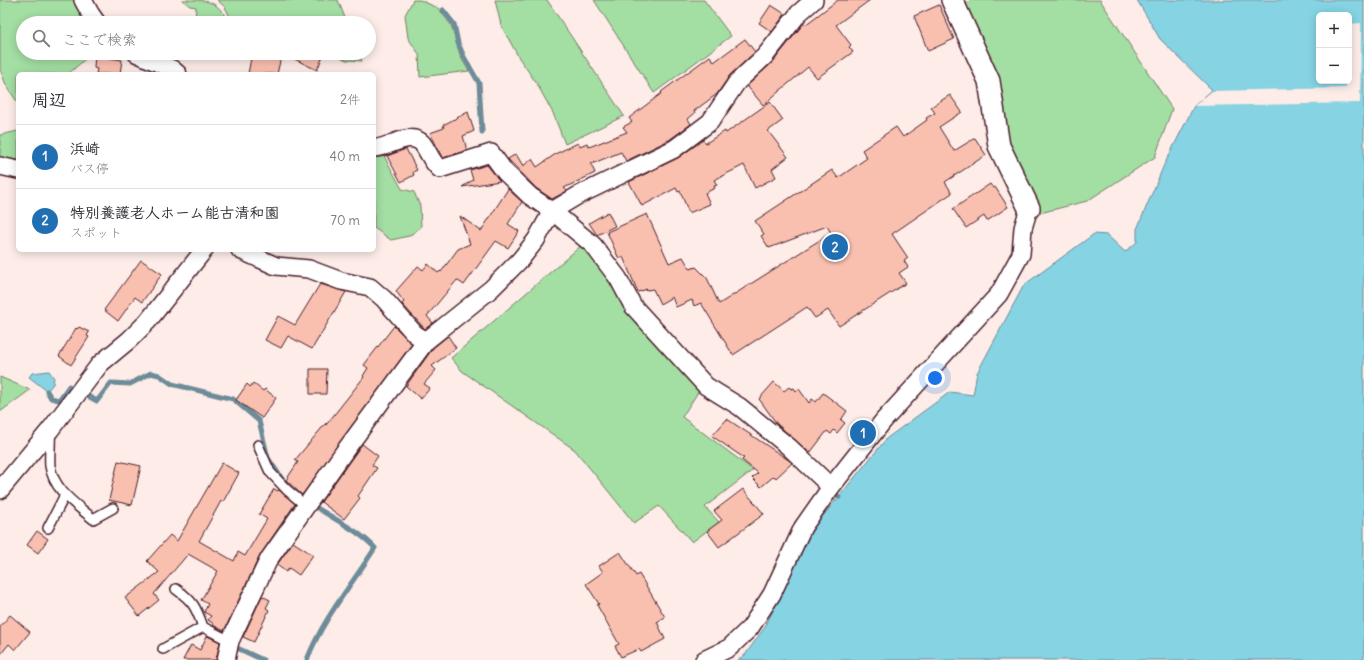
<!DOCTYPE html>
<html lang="ja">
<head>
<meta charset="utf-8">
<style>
	:root { --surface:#fff; --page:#f2f2f3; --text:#2b2b33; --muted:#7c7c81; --line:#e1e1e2; --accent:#1f6fb2 }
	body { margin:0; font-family:Delius,"Klee One",sans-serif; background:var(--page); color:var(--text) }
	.controls { position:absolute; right:12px; top:12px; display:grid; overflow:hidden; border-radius:6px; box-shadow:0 2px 10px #0003 }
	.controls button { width:36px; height:36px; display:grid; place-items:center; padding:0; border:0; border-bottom:1px solid var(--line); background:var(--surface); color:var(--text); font:20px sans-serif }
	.you { position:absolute; left:935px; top:378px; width:14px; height:14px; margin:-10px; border:3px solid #fff; border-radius:50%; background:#1a73e8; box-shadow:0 0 0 6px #1a73e833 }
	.badge { display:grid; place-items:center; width:26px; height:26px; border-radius:50%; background:var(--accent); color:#fff; font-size:13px; font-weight:700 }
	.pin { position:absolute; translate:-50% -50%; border:2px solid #fff; box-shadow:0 1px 4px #0006 }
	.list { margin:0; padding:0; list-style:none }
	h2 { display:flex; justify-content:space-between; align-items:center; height:52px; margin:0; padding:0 16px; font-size:17px }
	h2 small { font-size:13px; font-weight:400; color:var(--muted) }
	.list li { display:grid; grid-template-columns:26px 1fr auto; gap:12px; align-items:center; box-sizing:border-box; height:64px; padding:0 16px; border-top:1px solid var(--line) }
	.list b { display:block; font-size:15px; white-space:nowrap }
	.list p { margin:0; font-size:13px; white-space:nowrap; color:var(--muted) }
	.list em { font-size:13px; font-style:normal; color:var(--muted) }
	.icon { flex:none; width:22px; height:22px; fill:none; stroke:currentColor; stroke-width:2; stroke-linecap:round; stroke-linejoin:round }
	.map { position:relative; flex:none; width:1364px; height:660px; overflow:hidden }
	.search { position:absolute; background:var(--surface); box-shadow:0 2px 10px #0003; left:16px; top:16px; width:360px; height:44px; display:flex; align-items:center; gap:10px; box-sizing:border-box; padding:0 14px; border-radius:22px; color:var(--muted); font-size:15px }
	.panel { position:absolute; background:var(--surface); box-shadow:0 2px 10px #0003; left:16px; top:72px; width:360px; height:180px; border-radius:6px }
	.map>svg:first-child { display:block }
	.green { fill:#a3dea3; stroke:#767e67 }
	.water { fill:#85d3e3; stroke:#6d8b99; fill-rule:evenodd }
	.pier { fill:#fdece7 }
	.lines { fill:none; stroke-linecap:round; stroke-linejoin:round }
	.stream { stroke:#6d8b99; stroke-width:5 }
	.building { fill:#f9c0b0; stroke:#4a1f2b }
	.service-casing { stroke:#4a1f2b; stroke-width:12 }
	.minor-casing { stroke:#4a1f2b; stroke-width:20 }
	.tertiary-casing { stroke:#4a1f2b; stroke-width:24 }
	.service { stroke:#fff; stroke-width:9 }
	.minor { stroke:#fff; stroke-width:17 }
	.tertiary { stroke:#fff; stroke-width:21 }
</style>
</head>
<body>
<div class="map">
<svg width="1364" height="660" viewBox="0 0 1364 660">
	<rect width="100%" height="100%" fill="#fdece7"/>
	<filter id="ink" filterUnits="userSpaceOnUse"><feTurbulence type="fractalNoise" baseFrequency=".025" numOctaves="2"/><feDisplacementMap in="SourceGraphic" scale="8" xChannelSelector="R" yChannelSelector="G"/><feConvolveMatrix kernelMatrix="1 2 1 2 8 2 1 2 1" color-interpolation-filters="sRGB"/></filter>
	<g filter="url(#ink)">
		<!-- green -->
		<g class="green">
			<polygon points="0,0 89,0 90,23 23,23 23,53 90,53 90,55 68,74 18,74 18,103 6,85 0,69"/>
			<path d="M 182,0 C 209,0 217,0 229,23 L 188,23 L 195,22 L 196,7 L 190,6 Z"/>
			<polygon points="217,0 338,0 347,23 233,23 225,7"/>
			<polygon points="413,0 420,0 438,8 451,25 461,58 469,71 420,77 419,54 408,38 405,15"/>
			<polygon points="495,0 547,0 624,116 565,144 553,113 537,84 519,58 501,25"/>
			<polygon points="594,0 704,0 731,36 654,93"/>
			<polygon points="972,0 1100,0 1172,109 1155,157 1087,201 1040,213 1035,198 1008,148 964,4"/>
			<polygon points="332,53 359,53 362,61 346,60"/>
			<polygon points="18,131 18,160 0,158 0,135"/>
			<polygon points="384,156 402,189 414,192 420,206 421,227 409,236 391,240 374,228 374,157"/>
			<polygon points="583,244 700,389 682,417 753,470 705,507 719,522 692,542 659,506 634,523 575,450 462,371 451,358"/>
			<polygon points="0,377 30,390 0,412"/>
		</g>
		<!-- water -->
		<g class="water">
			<path d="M 1137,0 L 1364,0 L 1364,660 L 738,660 L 745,655 L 765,627 L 813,528 L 887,438 L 950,392 L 973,395 L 977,373 L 1024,285 L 1094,234 L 1107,235 L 1125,252 L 1137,242 L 1137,229 L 1164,165 L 1194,106 L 1212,90 L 1160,39 ZM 1319,15 L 1349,15 L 1349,81 L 1319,81 Z"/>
			<polygon points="49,371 54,378 53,384 47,391 29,377 32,373"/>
		</g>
		<!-- pier -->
		<polygon class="pier" points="1361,23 1360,103 1194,106 1212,91 1346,88 1346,81 1349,81 1349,24"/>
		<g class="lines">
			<!-- stream -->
			<g class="stream">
				<polyline points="443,10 454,24 458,43 464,57 479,83 482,132"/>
				<polyline points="47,391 51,398 59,400 69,386 97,401 111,383 130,384 151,373 159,375 172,384 233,399 259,421 268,458 284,482"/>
				<polyline points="835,493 839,497"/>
				<polyline points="235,647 263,660"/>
				<path d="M 307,660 C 322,620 352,584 375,548 C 357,529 333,519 311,504"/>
			</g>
		</g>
		<!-- building -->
		<g class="building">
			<polygon points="838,0 870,0 836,25 851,45 849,47 853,52 817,78 808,67 763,105 747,86 773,62 804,23 805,25"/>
			<polygon points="771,5 785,14 772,32 759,23"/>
			<polygon points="939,5 954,39 928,51 914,16"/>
			<polygon points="745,39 755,52 730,75 717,94 694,111 695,113 688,119 691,124 669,140 626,161 621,152 591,164 595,173 564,188 567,191 552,199 536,188 508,159 516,154 523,166 532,159 537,167 557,153 578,143 580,146 587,143 589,147 627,132 623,127 632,122 629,118 662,93 661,92 710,56 714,62"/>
			<polygon points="95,53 109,53 109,58 122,60 120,74 96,74 97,69 94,68"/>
			<polygon points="252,53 281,57 277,74 248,74"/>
			<polygon points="282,53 316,53 323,56 317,70"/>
			<polygon points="950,95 962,112 939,127 954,151 975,138 986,155 945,182 952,193 892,234 908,258 904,261 908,267 899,273 906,283 839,326 828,310 815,318 807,307 733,355 701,303 694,306 692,300 676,307 672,297 660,304 653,289 647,290 647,289 638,292 623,257 619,259 607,232 647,214 669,263 683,257 690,269 696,267 707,278 719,304 831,233 827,226 769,248 761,236 764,234 755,221 832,170 838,178 867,158 862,150 896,127 903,137 927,120 926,118 935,113 931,107"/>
			<polygon points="770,102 783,120 768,131 788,157 772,169 776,177 755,188 744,165 714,180 717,185 714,186 715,188 705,193 710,204 689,213 680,191 678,192 676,188 642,206 629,182 678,158 703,140 706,143 725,131 726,133"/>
			<polygon points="468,112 474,131 463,136 467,150 443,158 430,133 444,128 443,125"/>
			<polygon points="406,149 417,170 413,172 414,175 401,182 387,156"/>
			<polygon points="487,165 500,181 462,187 473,180 470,170"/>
			<polygon points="990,184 993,188 995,187 1008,207 987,221 984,216 966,228 953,209"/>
			<polygon points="508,189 522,202 508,224 519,231 508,248 496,241 464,285 457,280 427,316 433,323 425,329 402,304 404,302 396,291 418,266 423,270 428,264 438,273 440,271 441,272 458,249 470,244 460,216 481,231"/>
			<polygon points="608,212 615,226 597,235 589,223"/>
			<polygon points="141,260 162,274 142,302 135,297 118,321 104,310"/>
			<polygon points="320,284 346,292 312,349 288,336 281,348 265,340 278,316 295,325"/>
			<polygon points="394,326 412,344 302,495 286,480 298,462 295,460 326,423 326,425 364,377 363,376 368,368 364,365"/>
			<polygon points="79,327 89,332 87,336 89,337 71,365 59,356 76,328 77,329"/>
			<polygon points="448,336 456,348 432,366 436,370 424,384 430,388 421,399 406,386 433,348"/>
			<polygon points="310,369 327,369 326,394 310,394"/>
			<polygon points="774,382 784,391 789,387 791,389 794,388 796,391 799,389 809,403 812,399 816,402 823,393 847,411 841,420 845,423 837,433 834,430 831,434 827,431 810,453 777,424 759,399"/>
			<polygon points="253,383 263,391 265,389 276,398 262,418 236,400 247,384 250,387"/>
			<polygon points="727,419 790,461 792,463 776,478 774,476 761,487 752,478 758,473 742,460 744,458 712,436"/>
			<polygon points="362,444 378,456 372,465 377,468 358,496 360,498 344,519 321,502"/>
			<polygon points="118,461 141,466 132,505 109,500"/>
			<polygon points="222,463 239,473 223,502 221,501 199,541 234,561 238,552 245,556 267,519 259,514 274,489 278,491 279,490 295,504 260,555 224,631 213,625 214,624 208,620 211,616 204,612 208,604 201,600 218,571 188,554 154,594 159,600 139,616 125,598 159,572 147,561 170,535 177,541"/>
			<polygon points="743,489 764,514 719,547 707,531 722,520 714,511"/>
			<polygon points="37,531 48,539 38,553 27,545"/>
			<polygon points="293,542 313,555 299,575 289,568 286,572 277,565"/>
			<polygon points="620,552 636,576 639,574 665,617 657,622 665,639 641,652 639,649 621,657 615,646 619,644 597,605 599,604 586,584 603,572 599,566"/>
			<polygon points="262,596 270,600 266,608 269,610 254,642 243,637"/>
			<polygon points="10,615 30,632 15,650 9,644 0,655 0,627"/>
			<polygon points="207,636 220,642 216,660 183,660 191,645 200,650"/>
		</g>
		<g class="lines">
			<defs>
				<g id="service">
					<path d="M 50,431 C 51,443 49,455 50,466 C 54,491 76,504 93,519 L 113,508"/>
					<polyline points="258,445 270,472 287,490 305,505"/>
					<polyline points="48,528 65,495"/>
					<path d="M 176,589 C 193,601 196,607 203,627 L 230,641"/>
					<polyline points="163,649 203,627"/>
				</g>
				<g id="minor">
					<polyline points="83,0 90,13 97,23"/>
					<polyline points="136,53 172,69 178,74"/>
					<path d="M 374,148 C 388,149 409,130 422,143 C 429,152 431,162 440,169 L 491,153 L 505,172 L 530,196 L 552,211 L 593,245 L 618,278 L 633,306 L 706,386 L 740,407 L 789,447 L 831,487"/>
					<polyline points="0,166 18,170"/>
					<polyline points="240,250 276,266 309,269 341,281 370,287 384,299 415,334 426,341"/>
					<polyline points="0,490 50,430 100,364 129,340 148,321 204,250"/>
					<polyline points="226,660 230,641 269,559 344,452 426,341 491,289 520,260 536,240 552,211 577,196 674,149 710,122 737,82 765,56 799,13 814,0"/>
					<polyline points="704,660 729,648 750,628 772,594 803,527 831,487 884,420 999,294 1021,254 1023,228 1029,208"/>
				</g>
				<polyline id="tertiary" points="952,0 989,81 999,146 1029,208"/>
			</defs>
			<!-- service casing -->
			<use href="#service" class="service-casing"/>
			<!-- minor casing -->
			<use href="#minor" class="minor-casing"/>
			<!-- tertiary casing -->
			<use href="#tertiary" class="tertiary-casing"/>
			<!-- service -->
			<use href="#service" class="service"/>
			<!-- minor -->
			<use href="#minor" class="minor"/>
			<!-- tertiary -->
			<use href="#tertiary" class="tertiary"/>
		</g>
	</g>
</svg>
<div class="controls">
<button>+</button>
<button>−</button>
</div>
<div class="you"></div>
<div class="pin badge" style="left:863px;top:433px">1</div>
<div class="pin badge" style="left:835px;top:247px">2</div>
<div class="search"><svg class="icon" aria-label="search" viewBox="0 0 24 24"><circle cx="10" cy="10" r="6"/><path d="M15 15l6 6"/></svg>ここで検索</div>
<section class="panel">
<h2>周辺<small>2件</small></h2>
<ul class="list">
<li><span class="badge">1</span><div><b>浜崎</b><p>バス停</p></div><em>40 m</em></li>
<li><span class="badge">2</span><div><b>特別養護老人ホーム能古清和園</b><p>スポット</p></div><em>70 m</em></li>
</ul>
</section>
</div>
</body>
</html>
